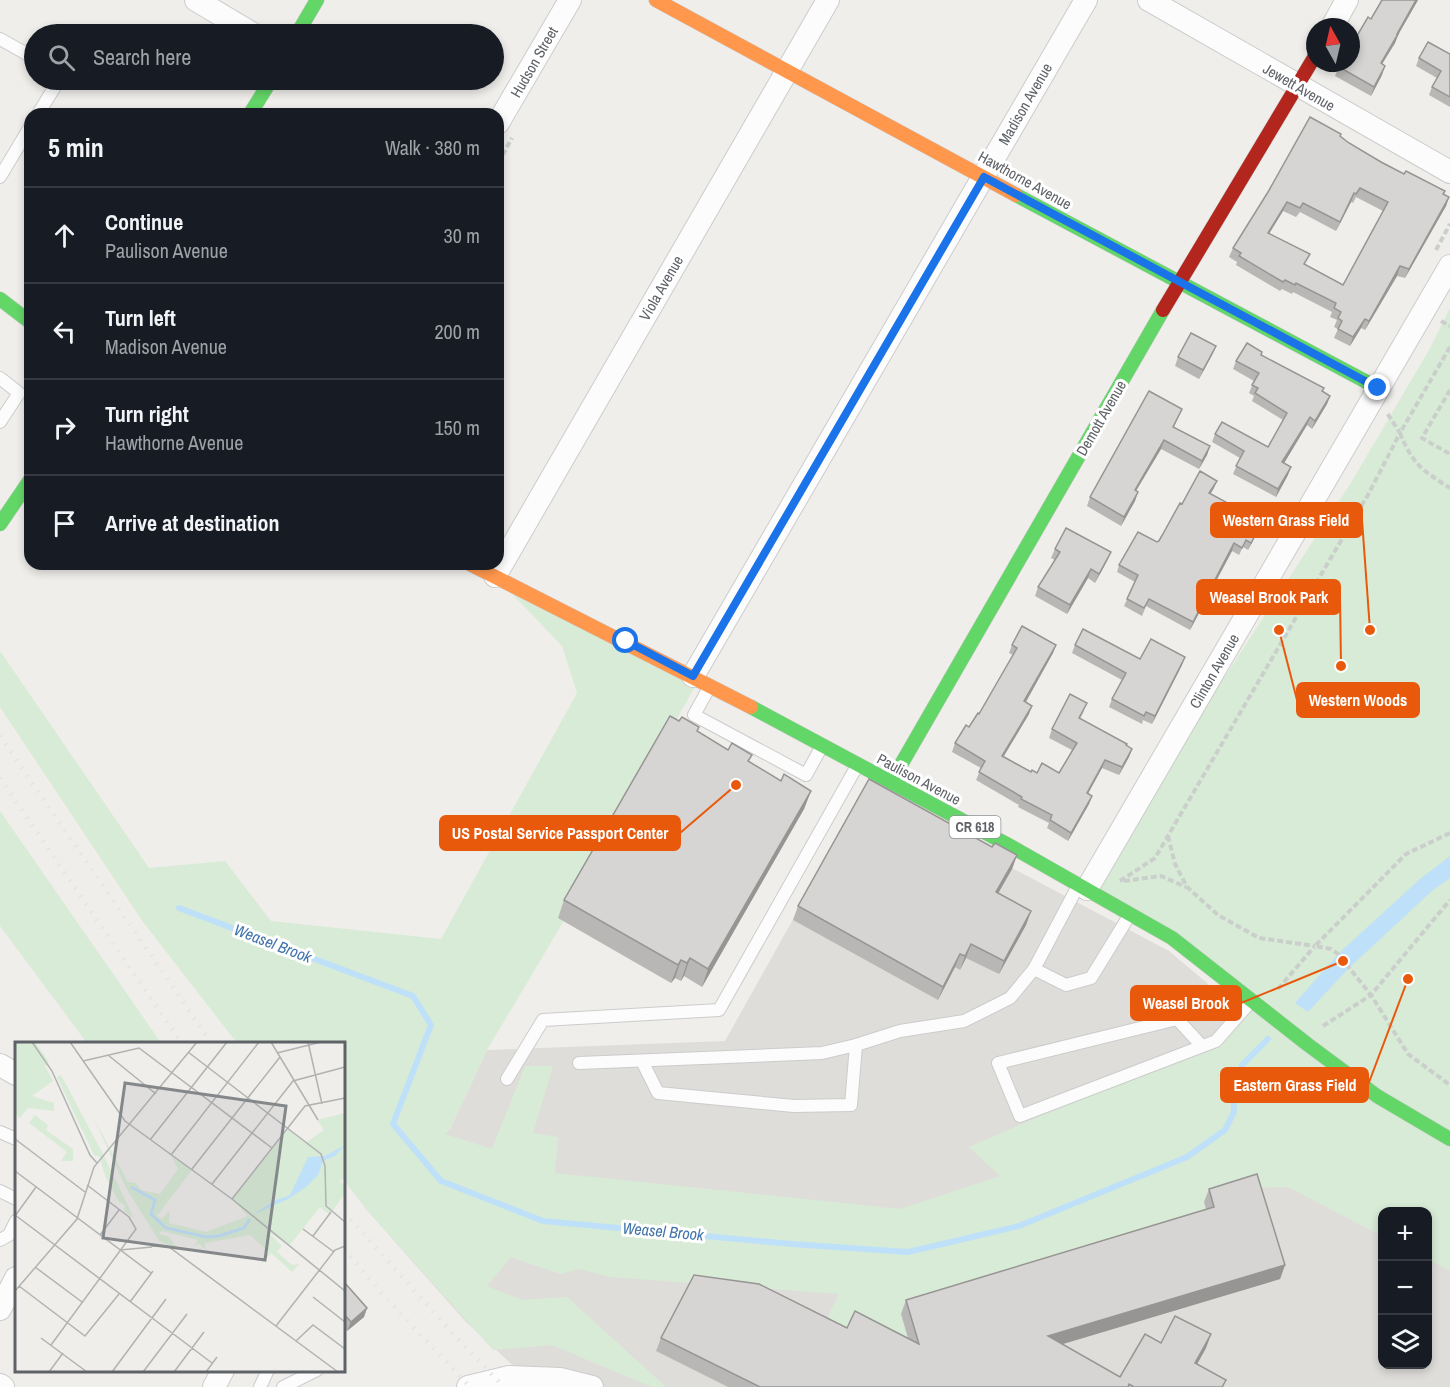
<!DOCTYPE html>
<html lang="en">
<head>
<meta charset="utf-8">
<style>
	:root { --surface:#171b24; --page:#20242c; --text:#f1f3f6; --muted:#9ea1a6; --line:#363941 }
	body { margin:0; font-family:"Archivo Narrow",sans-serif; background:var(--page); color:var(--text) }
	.controls { position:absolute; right:18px; bottom:18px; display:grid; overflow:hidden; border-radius:12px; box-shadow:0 3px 9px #0003 }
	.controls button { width:54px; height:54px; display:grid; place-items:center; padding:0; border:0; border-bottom:2px solid var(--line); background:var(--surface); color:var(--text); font:30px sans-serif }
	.compass { position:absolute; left:1306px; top:18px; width:54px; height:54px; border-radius:50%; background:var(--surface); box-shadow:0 3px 9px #0003; rotate:352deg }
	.stop { position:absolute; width:18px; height:18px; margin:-14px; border:4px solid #1a73e8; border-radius:50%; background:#fff }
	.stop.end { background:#1a73e8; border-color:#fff; box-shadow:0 2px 6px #0008 }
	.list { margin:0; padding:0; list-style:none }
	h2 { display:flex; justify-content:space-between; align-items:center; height:78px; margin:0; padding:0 24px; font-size:26px }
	h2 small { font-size:20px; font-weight:400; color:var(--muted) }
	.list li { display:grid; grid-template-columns:39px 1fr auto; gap:18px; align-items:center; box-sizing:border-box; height:96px; padding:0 24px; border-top:2px solid var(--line) }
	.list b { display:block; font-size:22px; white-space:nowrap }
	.list p { margin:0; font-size:20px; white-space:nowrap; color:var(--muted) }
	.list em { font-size:20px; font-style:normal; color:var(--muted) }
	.icon { flex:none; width:33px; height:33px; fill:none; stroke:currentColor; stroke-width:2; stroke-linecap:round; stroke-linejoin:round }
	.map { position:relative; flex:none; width:1450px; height:1387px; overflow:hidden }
	.search { position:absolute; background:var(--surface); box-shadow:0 3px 9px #0003; left:24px; top:24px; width:480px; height:66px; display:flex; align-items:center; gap:15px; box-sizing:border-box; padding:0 21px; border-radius:33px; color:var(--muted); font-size:22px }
	.panel { position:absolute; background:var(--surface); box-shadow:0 3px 9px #0003; left:24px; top:108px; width:480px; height:462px; border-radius:18px }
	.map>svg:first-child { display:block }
	.industrial { fill:#dfddda; fill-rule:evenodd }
	.green { fill:#d8ebd6 }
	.water { fill:#bfe0f9 }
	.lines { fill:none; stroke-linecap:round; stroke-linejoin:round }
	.stream { stroke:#bfe0f9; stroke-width:6 }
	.lane-casing { stroke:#cbcccc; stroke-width:14 }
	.street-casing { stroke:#cbcccc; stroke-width:24 }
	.fast-casing { stroke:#cacacb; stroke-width:15 }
	.slow-casing { stroke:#cacacb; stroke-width:15 }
	.jam-casing { stroke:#cacacb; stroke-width:15 }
	.path { stroke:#cacfcc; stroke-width:4; stroke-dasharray:6 3; stroke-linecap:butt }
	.lane { stroke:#fdfcfc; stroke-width:12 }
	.street { stroke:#fdfcfc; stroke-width:22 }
	.fast { stroke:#63d668; stroke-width:14 }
	.slow { stroke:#ff974d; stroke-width:14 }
	.jam { stroke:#b3261e; stroke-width:14 }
	.rail { stroke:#e4e4e4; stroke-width:4.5; stroke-dasharray:1.5 8; stroke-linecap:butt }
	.wall { fill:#b8b7b5; fill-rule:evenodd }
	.shaded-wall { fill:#969594 }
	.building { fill:#d6d5d3; stroke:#969594; stroke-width:1.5; fill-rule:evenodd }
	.route { stroke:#1a73e8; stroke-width:8 }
	.labels { text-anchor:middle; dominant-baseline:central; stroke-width:6; stroke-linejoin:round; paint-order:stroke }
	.shield { fill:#fff; stroke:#8f9295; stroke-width:1.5 }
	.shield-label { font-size:14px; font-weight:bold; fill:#5f6368 }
	.street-label { font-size:15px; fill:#5f6368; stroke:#fff }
	.water-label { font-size:16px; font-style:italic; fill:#4174aa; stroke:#fff }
	.inset-river { fill:none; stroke:#bfe0f9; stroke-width:3 }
	.inset-road { fill:none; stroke:#b1b2b2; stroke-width:1.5 }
	.view { fill:#84888a; fill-opacity:0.15; stroke:#84888a; stroke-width:3 }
	.inset-edge { fill:none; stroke:#5f6368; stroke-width:3 }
	.leader { fill:none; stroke:#e8590c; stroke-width:2 }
	.callout-dot { fill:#e8590c; stroke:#fff; stroke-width:2 }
	.callout { fill:#e8590c; stroke:#e8590c; stroke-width:2 }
	.callout-label { font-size:16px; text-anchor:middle; font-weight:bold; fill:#fff }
</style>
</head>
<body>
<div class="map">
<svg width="1450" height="1387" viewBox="0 0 1450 1387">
	<rect width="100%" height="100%" fill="#efeeea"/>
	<!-- industrial -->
	<path class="industrial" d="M 867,787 L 1012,868 L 1169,951 L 1246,1016 L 1225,1035 L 1450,1188 L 1450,1387 L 536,1387 L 466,1322 L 365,1208 L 450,1129 L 487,1050 L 725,1041 ZM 1382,1212 L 1428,1212 L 1428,1364 L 1382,1364 Z"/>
	<!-- green -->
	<g class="green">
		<polygon points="1450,308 1450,1271 1428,1259 1428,1212 1382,1212 1382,1236 1288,1187 1252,1188 1209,1220 914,1357 832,1359 812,1350 839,1294 610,1277 580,1269 560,1274 511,1257 487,1286 522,1300 567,1297 666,1387 652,1387 552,1345 493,1350 365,1208 344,1180 344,1044 237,1043 143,922 0,707 0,651 149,868 225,861 271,921 441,939 577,693 562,646 495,576 699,679 587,882 487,1050 450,1129 445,1134 492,1149 525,1066 553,1066 533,1133 558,1137 555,1173 900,1209 1000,1176 969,1147 1225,1036 1257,1003 1087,889 1352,481 1429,350"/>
		<polygon points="0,811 161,1043 87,1043 0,926"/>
	</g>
	<!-- water -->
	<polygon class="water" points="1450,856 1450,878 1433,890 1349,968 1308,1012 1295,1003 1338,954 1420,879"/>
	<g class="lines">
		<!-- stream -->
		<polyline class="stream" points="179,908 413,996 431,1025 393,1124 441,1181 543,1221 792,1244 908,1252 1019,1226 1187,1157 1225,1130 1234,1112 1233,1088 1242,1065 1268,1039"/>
		<defs>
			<g id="lane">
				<polyline points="0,39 34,58"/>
				<polyline points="38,114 59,80"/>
				<polyline points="0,177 30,127"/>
				<polyline points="0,378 19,393 0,422"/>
				<polyline points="710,686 694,715 806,775 822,746"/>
				<polyline points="1078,886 1034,969 1066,985 1091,978 1129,916"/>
				<polyline points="1202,1046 1177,1019 998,1063 1020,1116 1216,1041 1252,1000"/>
				<polyline points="642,1061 658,1093 794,1106 851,1105 856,1045"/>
				<polyline points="579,1063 822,1053 856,1045 900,1031 964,1021 1010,998 1034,969"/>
				<polyline points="507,1079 543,1020 719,1010 857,766"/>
				<polyline points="0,1132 16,1139"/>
				<polyline points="0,1191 16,1199"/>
				<polyline points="0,1240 9,1235 16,1221"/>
				<polyline points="260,1387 268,1370"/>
				<polyline points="283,1387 317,1370"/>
			</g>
			<g id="street">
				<polyline points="196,0 253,34"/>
				<polyline points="1149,0 1450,172"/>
				<polyline points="1332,27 1347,0"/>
				<polyline points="498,123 570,0"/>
				<polyline points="495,576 828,0"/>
				<polyline points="693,676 1086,0"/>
				<polyline points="1087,889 1450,266"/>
				<polyline points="0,1065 16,1074"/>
				<polyline points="0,1309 16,1278"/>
				<polyline points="0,1385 3,1387"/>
				<polyline points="214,1387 223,1370"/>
				<polyline points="468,1387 509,1377 560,1379 592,1387"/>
			</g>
			<g id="fast">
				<polyline points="297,34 317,0"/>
				<polyline points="250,114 271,80"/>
				<polyline points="1016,195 1378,388"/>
				<polyline points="0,299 30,322"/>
				<polyline points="0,524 30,480"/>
				<polyline points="751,707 1012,847 1172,938 1307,1044 1377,1096 1450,1139"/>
				<polyline points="891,782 1163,310"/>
			</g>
			<g id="slow">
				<polyline points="656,0 1016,195"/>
				<polyline points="470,564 751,707"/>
			</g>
			<polyline id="jam" points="1163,310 1315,56"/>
		</defs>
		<!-- lane casing -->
		<use href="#lane" class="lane-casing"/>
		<!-- street casing -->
		<use href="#street" class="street-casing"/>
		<!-- fast casing -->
		<use href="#fast" class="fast-casing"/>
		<!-- slow casing -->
		<use href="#slow" class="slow-casing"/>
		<!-- jam casing -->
		<use href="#jam" class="jam-casing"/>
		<!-- path -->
		<g class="path">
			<polyline points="498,163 512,138"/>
			<polyline points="1436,250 1450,224"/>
			<polyline points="1441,321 1450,326"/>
			<path d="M 1450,347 L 1400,433 C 1413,465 1422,470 1450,488"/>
			<polyline points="1450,390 1422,438 1450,454"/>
			<polyline points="1450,833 1406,854 1315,946 1331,949 1338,954 1371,995 1450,900"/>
			<polyline points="1168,836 1175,864 1187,887 1218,915 1259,938 1315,946"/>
			<polyline points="1120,881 1155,858 1369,493 1400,433 1387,413"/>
			<polyline points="1124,881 1161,876 1186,887"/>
			<polyline points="1278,989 1314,947"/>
			<polyline points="1323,1026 1371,995 1408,1054 1450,1085"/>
		</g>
		<!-- lane -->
		<use href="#lane" class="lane"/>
		<!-- street -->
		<use href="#street" class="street"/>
		<!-- fast -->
		<use href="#fast" class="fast"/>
		<!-- slow -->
		<use href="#slow" class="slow"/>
		<!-- jam -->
		<use href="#jam" class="jam"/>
		<!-- rail -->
		<g class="rail">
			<polyline points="0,736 212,1044"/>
			<polyline points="0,778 182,1044"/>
			<polyline points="344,1212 453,1334 504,1387"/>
			<polyline points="344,1249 384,1296 470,1387"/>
		</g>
	</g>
	<!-- wall -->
	<g class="wall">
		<polygon points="1382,0 1418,0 1398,35 1395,43 1382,64 1382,75 1371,96 1335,76 1339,67 1371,19"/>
		<polygon points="1450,54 1450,107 1429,95 1432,87 1437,78 1416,66 1419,58"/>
		<path d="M 1340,136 L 1349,143 L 1381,162 L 1449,197 L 1446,206 L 1405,278 L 1397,276 L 1365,330 L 1361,328 L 1350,346 L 1334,338 L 1338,329 L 1334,327 L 1337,320 L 1330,317 L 1332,312 L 1293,292 L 1292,294 L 1282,289 L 1280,291 L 1236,265 L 1237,262 L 1229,257 L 1233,248 ZM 1356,197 L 1383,211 L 1343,285 L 1305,265 L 1269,233 L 1283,211 L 1296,217 L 1300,212 L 1336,231 L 1351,202 L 1353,203 Z"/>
		<polygon points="1216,346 1212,355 1199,379 1175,366 1178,357"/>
		<polygon points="1261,355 1324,388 1322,392 1330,396 1327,404 1312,429 1307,425 1284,463 1288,475 1276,497 1233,474 1240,458 1212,442 1215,434 1268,447 1283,420 1252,401 1254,396 1249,393 1254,381 1233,369 1236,361"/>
		<polygon points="1182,409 1174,427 1210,446 1207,455 1199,469 1161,449 1136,491 1138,492 1135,501 1121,526 1087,506 1090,497"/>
		<polygon points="1214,488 1210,494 1254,526 1256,535 1248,550 1243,547 1239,555 1232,551 1190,630 1146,606 1142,616 1124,606 1135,582 1117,572 1119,565 1157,542 1182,504"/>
		<polygon points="1055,549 1111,552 1107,561 1095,583 1088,578 1067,614 1035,596 1038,587 1055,560 1051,558"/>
		<polygon points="1012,645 1056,645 1053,653 1026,702 1029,714 1004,756 1031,772 1037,773 1059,773 1072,750 1049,738 1052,729 1084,711 1080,719 1132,749 1129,757 1119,775 1102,768 1088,793 1092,796 1089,804 1068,841 1047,828 1049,823 1018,807 1019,805 976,780 981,768 952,752 955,743 979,714 1013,655 1009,653"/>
		<polygon points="1075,645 1140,659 1182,665 1152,724 1143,720 1142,724 1109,707 1112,699 1122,680 1072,653"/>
		<polygon points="697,731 781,781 811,791 804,809 702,987 684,976 681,981 675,978 671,983 558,918 564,900"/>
		<polygon points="992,847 1017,855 1012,869 998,893 1031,911 1026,925 999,974 966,958 960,970 955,967 938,1000 793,920 798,906"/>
		<polygon points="1209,1189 1285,1265 1280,1279 1062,1344 1120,1377 1161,1343 1211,1334 1206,1348 1197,1364 1226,1380 1223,1387 728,1387 656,1351 661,1338 908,1338 901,1314 906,1300 1206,1209 1204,1202"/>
		<polygon points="344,1282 367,1308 364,1317 347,1331 344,1327"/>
	</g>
	<!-- shaded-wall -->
	<g class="shaded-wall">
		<polygon points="1416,0 1418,0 1398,35 1395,43 1377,72 1381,63"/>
		<polygon points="1385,66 1382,75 1371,96 1374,87"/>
		<polygon points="1354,193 1351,202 1336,231 1340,222"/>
		<polygon points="1449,197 1446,206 1405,278 1409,269"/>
		<polygon points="1287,202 1283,211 1264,242 1268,233"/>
		<polygon points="1400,266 1397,276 1365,330 1369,321"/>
		<polygon points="1365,319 1361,328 1350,346 1353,337"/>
		<polygon points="1216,346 1212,355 1199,379 1203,370"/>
		<polygon points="1330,396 1327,404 1312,429 1315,421"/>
		<polygon points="1310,417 1307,425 1280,470 1282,462"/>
		<polygon points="1164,440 1161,449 1131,499 1135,490"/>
		<polygon points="1210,446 1207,455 1199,469 1202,461"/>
		<polygon points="1291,467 1288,475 1276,497 1278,489"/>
		<polygon points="1217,481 1214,488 1206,501 1209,493"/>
		<polygon points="1138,492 1135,501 1121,526 1124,517"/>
		<polygon points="1259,528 1256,535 1248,550 1251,543"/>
		<polygon points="1234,543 1232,551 1190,630 1193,622"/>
		<polygon points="1111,552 1107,561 1095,583 1099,574"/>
		<polygon points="1091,569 1088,578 1067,614 1070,605"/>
		<polygon points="1056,645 1053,653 1021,710 1024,701"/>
		<polygon points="1185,657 1182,665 1152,724 1155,716"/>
		<polygon points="1032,706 1029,714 999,764 1002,756"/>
		<polygon points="1132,749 1129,757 1119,775 1122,767"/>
		<polygon points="1105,760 1102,768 1084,801 1087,793"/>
		<polygon points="811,791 804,809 702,987 708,969"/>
		<polygon points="1092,796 1089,804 1068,841 1071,833"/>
		<polygon points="1017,855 1012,869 991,906 996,892"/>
		<polygon points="1031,911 1026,925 999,974 1004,961"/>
		<polygon points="971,944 966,958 960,970 965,956"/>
		<polygon points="960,954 955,967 938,1000 943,987"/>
		<polygon points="690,958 684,976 681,981 687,963"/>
		<polygon points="681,960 675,978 671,983 678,965"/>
		<polygon points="1285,1265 1280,1279 1043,1350 1048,1336"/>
		<polygon points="367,1308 364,1317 347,1331 351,1322"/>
		<polygon points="1211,1334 1206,1348 1190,1377 1195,1363"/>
	</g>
	<!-- building -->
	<g class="building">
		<polygon points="1382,0 1416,0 1397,34 1398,34 1381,63 1385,66 1374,87 1339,67 1341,63 1351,63 1351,46 1368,17 1371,19"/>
		<polygon points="1428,42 1450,54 1450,97 1432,87 1441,71 1419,58"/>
		<path d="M 1310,117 L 1341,134 L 1340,136 L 1349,143 L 1381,162 L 1404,174 L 1406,171 L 1445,191 L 1443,194 L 1449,197 L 1409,269 L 1400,266 L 1369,321 L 1365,319 L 1353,337 L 1338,329 L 1342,321 L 1338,318 L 1341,312 L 1334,308 L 1336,303 L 1296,283 L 1295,285 L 1285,280 L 1283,282 L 1239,256 L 1241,253 L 1233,248 L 1268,192 ZM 1360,188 L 1388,202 L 1343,285 L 1304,264 L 1310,254 L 1268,233 L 1287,202 L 1300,208 L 1303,203 L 1340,222 L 1354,193 L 1356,194 Z"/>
		<polygon points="1191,333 1216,346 1203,370 1178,357"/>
		<polygon points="1247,343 1262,352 1261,355 1324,388 1322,391 1330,396 1315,421 1310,417 1282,462 1291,467 1278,489 1236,466 1244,451 1215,434 1222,422 1268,447 1287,413 1255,393 1258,388 1252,385 1259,373 1236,361"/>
		<polygon points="1149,391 1182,409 1173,427 1210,446 1202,461 1164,440 1135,490 1138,492 1124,517 1090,497"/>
		<polygon points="1200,471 1217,481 1209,493 1257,519 1253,526 1259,528 1251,543 1246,540 1242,548 1234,543 1193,622 1149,599 1144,608 1127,599 1138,575 1119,565 1138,532 1157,542 1159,541 1180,503 1182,504"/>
		<polygon points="1066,528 1111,552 1099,574 1091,569 1070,605 1038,587 1060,552 1055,549"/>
		<polygon points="1022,626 1056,645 1024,701 1032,706 1002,756 1031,772 1032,770 1037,773 1042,763 1059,773 1077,743 1052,729 1070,694 1087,703 1079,718 1127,744 1126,745 1132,749 1122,767 1105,760 1087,793 1092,796 1071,833 1050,820 1052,815 1021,799 1022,797 979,772 985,761 955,743 966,725 969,727 978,713 979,714 1002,674 1017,648 1012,645"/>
		<polygon points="1083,629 1140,659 1151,639 1185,657 1155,716 1146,712 1144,716 1112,699 1126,673 1075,645"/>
		<polygon points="670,716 679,721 682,717 699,727 697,731 728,750 732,743 752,755 748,761 781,781 784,774 811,791 708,969 690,958 687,963 681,960 678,965 564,900"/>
		<polygon points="869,779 992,847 995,843 1017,855 996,892 1031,911 1004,961 971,944 965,956 960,954 943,987 798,906"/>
		<polygon points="1257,1174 1285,1265 1048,1336 1120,1377 1145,1334 1161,1343 1175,1316 1211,1334 1195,1363 1226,1380 1222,1387 1134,1387 1129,1384 1128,1387 760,1387 661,1338 694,1275 759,1284 847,1328 855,1311 919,1344 906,1300 1214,1207 1209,1189"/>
		<polygon points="344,1282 367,1308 351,1322 344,1314"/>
	</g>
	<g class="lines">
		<!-- route -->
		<polyline class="route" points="626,641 693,676 984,177 1378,388"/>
	</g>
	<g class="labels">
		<!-- shield labels -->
		<rect class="shield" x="949.5" y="816" width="51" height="22" rx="4.5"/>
		<g class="shield-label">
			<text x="975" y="827">CR 618</text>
		</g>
		<!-- street labels -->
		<g class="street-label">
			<text transform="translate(534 62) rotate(-60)">Hudson Street</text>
			<text transform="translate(1299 87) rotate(30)">Jewett Avenue</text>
			<text transform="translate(1025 104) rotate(-60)">Madison Avenue</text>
			<text transform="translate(1025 180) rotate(29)">Hawthorne Avenue</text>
			<text transform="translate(661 288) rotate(-60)">Viola Avenue</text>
			<text transform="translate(1101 418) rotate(-60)">Demott Avenue</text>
			<text transform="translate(1214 671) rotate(-60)">Clinton Avenue</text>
			<text transform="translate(919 779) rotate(28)">Paulison Avenue</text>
		</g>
		<!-- water labels -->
		<g class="water-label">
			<text transform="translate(273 943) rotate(21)">Weasel Brook</text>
			<text transform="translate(663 1231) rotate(5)">Weasel Brook</text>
		</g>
	</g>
	<!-- overview -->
	<g transform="translate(15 1042)">
		<rect width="330" height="330" fill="#efeeea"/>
		<path d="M 0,0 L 20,0 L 34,20 L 30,24 L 38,39 L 17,54 L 39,61 L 39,69 L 13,66 L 5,76 L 0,72 ZM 46,33 L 89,114 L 119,176 L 109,169 L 110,163 L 104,160 L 91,136 L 84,114 L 79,113 L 42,35 ZM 330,71 L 330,136 L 324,139 L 330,143 L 330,151 L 319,167 L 314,172 L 305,165 L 274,204 L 251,188 L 267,204 L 262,210 L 277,223 L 284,222 L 277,230 L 256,211 L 243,226 L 254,210 L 235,193 L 190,201 L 190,207 L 184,202 L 179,204 L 183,198 L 147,189 L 144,192 L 153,194 L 163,207 L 144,199 L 111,146 L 78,75 L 113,140 L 121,141 L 126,148 L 145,152 L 163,127 L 156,113 L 177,128 L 142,174 L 147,177 L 155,168 L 154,181 L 191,190 L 233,174 L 217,157 L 273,88 L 290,101 L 309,88 L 302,78 ZM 20,73 L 33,83 L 31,88 L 58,107 L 58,119 L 46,119 L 52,110 L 14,81 Z" fill="#d8ebd6"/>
		<path d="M 330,103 L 320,114 L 308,119 L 303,133 L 291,145 L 273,157 L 238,173 L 259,159 L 275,153 L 293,115 L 310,114 Z" fill="#bfe0f9"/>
		<path class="inset-river" d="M 116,145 L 140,158 L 136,172 L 151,186 L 191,195 L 204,194 L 229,186 L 235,177"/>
		<path class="inset-road" d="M 17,0 L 37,29 L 75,113 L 82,121M 55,0 L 110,79 L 217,157 L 330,249M 256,0 L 303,78M 293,0 L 307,62M 173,10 L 306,112 L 310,124 L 311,164 L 330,180M 262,11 L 306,0M 93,13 L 141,52M 68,19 L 124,6 L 257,106M 0,97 L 70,150M 135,98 L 212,0M 156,113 L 244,0M 177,127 L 265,15M 0,129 L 136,231M 197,142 L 278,39 L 330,25M 217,157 L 290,64 L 330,56M 0,173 L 197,321M 0,174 L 21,145M 288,187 L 319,210M 85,193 L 104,168M 298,194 L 316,170M 136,204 L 154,205 L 323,330M 105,208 L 137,205M 20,225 L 67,260M 4,244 L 70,294 L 104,252M 0,249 L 62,177 L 79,125 L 182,0M 298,255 L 330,280M 115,260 L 138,229M 261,284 L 320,208 L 330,204M 26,296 L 72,330M 281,299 L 298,283 L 330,307M 36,303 L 121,187 L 114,175 L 72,143M 34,330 L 48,311M 97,330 L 151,257M 128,330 L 172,272M 159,330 L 189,290M 191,330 L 202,315"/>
		<path class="view" d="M 110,41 L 271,64 L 250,218 L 88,196 Z"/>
		<rect width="330" height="330" class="inset-edge"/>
	</g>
	<!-- callouts -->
	<path class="leader" d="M1370 630L1362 520M1341 666L1340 597M1279 630L1297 700M736 785L680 833M1343 961L1241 1003M1408 979L1368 1085"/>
	<g class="callout-dot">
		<circle cx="1370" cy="630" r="6"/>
		<circle cx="1341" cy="666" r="6"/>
		<circle cx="1279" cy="630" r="6"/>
		<circle cx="736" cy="785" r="6"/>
		<circle cx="1343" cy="961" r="6"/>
		<circle cx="1408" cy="979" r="6"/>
	</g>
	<g class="callout">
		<rect x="1211" y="503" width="151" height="34" rx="6"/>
		<rect x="1197" y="580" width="143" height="34" rx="6"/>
		<rect x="1297" y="683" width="122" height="34" rx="6"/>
		<rect x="440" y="816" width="240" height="34" rx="6"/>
		<rect x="1131" y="986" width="110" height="34" rx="6"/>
		<rect x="1221" y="1068" width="147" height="34" rx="6"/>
	</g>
	<g class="callout-label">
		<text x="1286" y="526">Western Grass Field</text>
		<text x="1269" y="603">Weasel Brook Park</text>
		<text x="1358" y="706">Western Woods</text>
		<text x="560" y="839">US Postal Service Passport Center</text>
		<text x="1186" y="1009">Weasel Brook</text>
		<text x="1295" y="1091">Eastern Grass Field</text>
	</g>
</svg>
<div class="controls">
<button>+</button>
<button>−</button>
<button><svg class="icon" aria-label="layers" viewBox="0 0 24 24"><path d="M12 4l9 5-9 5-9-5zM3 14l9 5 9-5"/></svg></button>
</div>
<svg class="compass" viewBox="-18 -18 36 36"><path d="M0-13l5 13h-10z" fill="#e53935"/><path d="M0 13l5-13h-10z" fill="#9ea1a6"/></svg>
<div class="stop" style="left:626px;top:641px"></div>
<div class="stop end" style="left:1378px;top:388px"></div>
<div class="search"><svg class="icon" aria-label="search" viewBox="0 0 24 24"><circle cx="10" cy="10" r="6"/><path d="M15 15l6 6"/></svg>Search here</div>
<section class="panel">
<h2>5 min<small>Walk · 380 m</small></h2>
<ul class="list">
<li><svg class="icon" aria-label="ahead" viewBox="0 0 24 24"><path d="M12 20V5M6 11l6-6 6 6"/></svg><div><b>Continue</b><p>Paulison Avenue</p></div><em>30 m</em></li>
<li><svg class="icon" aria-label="left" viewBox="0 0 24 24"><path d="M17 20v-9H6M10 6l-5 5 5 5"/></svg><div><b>Turn left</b><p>Madison Avenue</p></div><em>200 m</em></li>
<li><svg class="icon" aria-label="right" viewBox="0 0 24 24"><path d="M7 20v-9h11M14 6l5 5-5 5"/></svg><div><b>Turn right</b><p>Hawthorne Avenue</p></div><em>150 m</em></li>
<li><svg class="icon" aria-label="arrive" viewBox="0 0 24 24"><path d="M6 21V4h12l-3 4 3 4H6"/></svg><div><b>Arrive at destination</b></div></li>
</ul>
</section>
</div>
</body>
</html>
